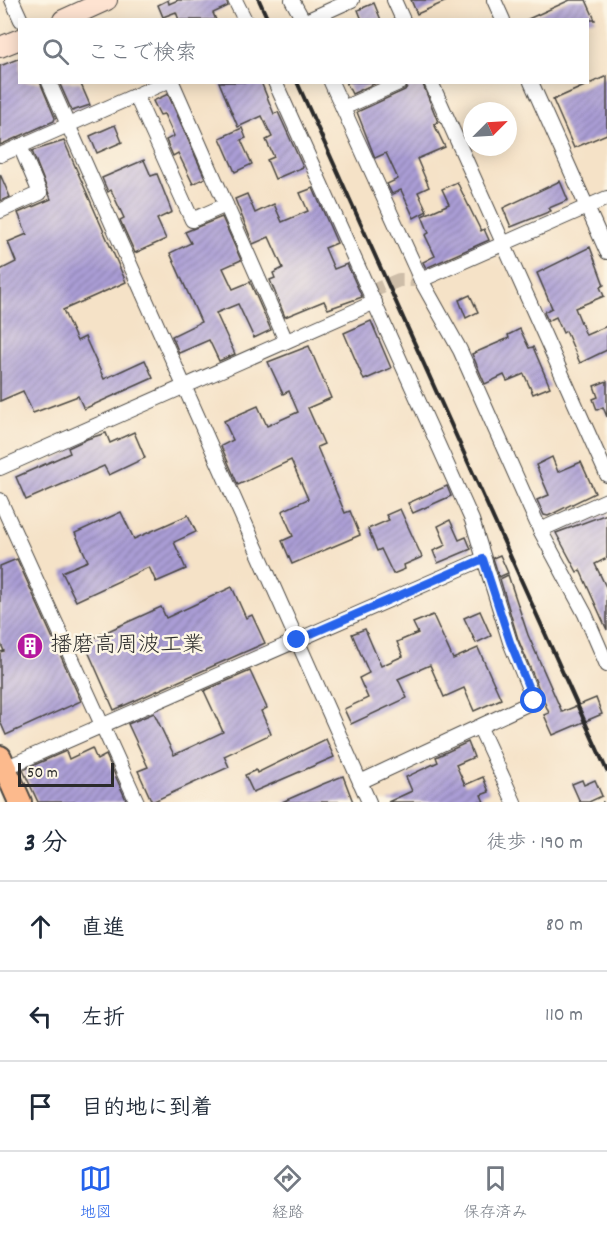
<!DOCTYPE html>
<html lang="ja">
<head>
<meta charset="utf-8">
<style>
	:root { --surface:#fff; --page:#f6f6f7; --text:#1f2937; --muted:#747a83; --line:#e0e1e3; --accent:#2563eb }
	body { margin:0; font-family:Dekko,"Klee One",sans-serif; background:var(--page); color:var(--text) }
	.compass { position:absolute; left:463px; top:102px; width:54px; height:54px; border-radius:50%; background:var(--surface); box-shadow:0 3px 15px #0003; rotate:66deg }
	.scale { position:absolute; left:18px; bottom:15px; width:96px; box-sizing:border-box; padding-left:6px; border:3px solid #2b2b2b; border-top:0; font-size:16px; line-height:21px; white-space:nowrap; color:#2b2b2b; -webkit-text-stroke:4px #fcf5e5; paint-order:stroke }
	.stop { position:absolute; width:18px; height:18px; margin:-14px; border:4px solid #2563eb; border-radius:50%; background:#fff }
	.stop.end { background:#2563eb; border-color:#fff; box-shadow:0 2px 6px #0008 }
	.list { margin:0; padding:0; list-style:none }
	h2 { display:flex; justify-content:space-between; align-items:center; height:78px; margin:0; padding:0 24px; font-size:26px }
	h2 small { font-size:20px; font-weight:400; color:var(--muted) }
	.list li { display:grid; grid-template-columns:39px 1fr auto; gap:18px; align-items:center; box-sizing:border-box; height:90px; padding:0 24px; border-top:2px solid var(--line) }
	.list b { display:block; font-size:22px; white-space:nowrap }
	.list em { font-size:20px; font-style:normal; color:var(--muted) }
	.icon { flex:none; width:33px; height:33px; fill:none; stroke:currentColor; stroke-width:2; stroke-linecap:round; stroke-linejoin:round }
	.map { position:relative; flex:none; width:607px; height:802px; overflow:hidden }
	.search { position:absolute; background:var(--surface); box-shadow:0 3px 15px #0003; left:18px; right:18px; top:18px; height:66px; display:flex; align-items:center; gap:15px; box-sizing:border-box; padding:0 21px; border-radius:0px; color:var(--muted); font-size:22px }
	.sheet { height:348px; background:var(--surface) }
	nav { display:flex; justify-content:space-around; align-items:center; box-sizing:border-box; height:84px; border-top:2px solid var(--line); background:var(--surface); font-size:16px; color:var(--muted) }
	nav a { display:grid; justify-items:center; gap:3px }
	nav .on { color:var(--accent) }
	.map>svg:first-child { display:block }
	.building { fill:url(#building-hatch) }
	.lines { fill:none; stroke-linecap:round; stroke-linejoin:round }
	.minor-tunnel { stroke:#cdbda8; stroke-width:14; stroke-dasharray:14 7; stroke-linecap:butt }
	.minor-casing { stroke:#494642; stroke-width:16 }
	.secondary-casing { stroke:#494642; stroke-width:22 }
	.trunk-casing { stroke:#494642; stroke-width:26 }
	.path { stroke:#494642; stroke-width:2; stroke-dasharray:1.5 4.5; stroke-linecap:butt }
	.minor { stroke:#fff; stroke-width:14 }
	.secondary { stroke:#fee3d1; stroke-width:20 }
	.trunk { stroke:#fcba8d; stroke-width:22 }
	.rail { stroke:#2b2b2b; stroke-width:4 }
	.route { stroke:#2563eb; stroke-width:8 }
	.labels { text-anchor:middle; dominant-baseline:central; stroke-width:5; stroke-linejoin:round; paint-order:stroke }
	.poi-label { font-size:22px; fill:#2b2b2b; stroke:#fcf5e5; text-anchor:start }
</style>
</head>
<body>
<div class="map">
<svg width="607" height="802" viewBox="0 0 607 802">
	<defs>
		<pattern id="building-hatch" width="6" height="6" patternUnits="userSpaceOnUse" patternTransform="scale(1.5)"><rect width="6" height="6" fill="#aa9dd5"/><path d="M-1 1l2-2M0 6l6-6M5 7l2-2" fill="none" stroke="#8b80ad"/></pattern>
	</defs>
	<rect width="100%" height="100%" fill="#fcf5e5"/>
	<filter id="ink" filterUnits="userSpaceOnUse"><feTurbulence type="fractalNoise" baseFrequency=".0167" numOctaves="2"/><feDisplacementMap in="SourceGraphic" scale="12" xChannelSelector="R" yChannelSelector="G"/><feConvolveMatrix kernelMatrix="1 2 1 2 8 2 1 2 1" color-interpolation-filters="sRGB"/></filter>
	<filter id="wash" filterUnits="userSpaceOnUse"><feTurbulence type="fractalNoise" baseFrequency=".008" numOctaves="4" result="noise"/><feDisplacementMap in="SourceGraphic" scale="24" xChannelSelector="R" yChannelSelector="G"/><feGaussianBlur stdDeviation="1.35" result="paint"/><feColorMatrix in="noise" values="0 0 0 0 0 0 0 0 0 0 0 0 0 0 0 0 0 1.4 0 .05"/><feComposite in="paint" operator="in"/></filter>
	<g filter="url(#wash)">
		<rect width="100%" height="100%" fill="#f5e2c7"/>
		<g id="blocks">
			<!-- building -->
			<g class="building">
				<polygon points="168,0 169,4 178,0 226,0 228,6 213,13 216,20 179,20 176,12 163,17 158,5"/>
				<polygon points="411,0 449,0 417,14"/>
				<polygon points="570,0 586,0 595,20 526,20"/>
				<polygon points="374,3 381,20 362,20 358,10"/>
				<polygon points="20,58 20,82 40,82 55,118 54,121 0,145 0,66"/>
				<polygon points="607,76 607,134 574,148 553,100"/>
				<polygon points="59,82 80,82 90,105 72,111"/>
				<polygon points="219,82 261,82 274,114 278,112 303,167 275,179 267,160 274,157 266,140 272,137 262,116 238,127"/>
				<polygon points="346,82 378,82 352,94"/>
				<polygon points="410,82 422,82 438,122 434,124 445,147 417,159 429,187 418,192 427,211 414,218 401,190 392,194 387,184 398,179 386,153 375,158 357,112 405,90"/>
				<polygon points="168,94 205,178 193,184 178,153 173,156 166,140 174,136 164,114 160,115 153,101"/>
				<polygon points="115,125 122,142 97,153 90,136"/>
				<polygon points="242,128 246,138 241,140 252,164 235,172 220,138"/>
				<polygon points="64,141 126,282 63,310 77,341 85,337 104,379 145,360 153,378 84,409 78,396 33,413 23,391 0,401 0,270 16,262 8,242 27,234 18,213 51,199 32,151"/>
				<polygon points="144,160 151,176 157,174 172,212 157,219 166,239 135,253 120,220 124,218 111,190 108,192 102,178"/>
				<polygon points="0,174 10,197 0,201"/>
				<polygon points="560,181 568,200 549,208 551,211 511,227 503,208"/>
				<polygon points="457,182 481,231 484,229 489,240 426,268 423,262 435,256 425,235 429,233 422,216 449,204 442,189"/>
				<polygon points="313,188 337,243 325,248 334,269 347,264 362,297 328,309 324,301 285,317 270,280 275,278 273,273 283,268 269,237 253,244 235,199 247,194 255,213 274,204 282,222 308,211 300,193"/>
				<polygon points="222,217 241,260 223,268 233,289 250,282 271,330 254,338 238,304 216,313 235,354 219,361 209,340 179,353 172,336 201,322 170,253 191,243 185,232"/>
				<polygon points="590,247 604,285 600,287 604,296 575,308 586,335 607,326 607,350 580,363 566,331 563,333 556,317 548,321 544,312 552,308 537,273"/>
				<polygon points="470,295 478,312 466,318 459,300"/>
				<polygon points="371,321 391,368 364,380 344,333"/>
				<polygon points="520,329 529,348 533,347 550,387 533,394 524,374 507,381 504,375 485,384 472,354 509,338 508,335"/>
				<polygon points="309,346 331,398 308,408 324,444 317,447 345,513 350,511 360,535 292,564 282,541 293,536 282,511 308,499 291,460 238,485 221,446 233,440 224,421 258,406 267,426 298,412 289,391 283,394 268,362"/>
				<polygon points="607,381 607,417 603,407 597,410 593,399 598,397 594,386"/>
				<polygon points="134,432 145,458 109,475 104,466 26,500 16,477 70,453 68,448 87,439 106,433 110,443"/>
				<polygon points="552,457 558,472 581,462 595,493 548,516 544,515 537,500 549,495 536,465"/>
				<polygon points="447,486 451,496 413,513 408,503"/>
				<polygon points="400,509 422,557 404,565 405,569 393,574 381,549 377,551 368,529 389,520 386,515"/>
				<polygon points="121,512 134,539 188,515 196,532 174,542 186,569 156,582 149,567 76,601 62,572 88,561 75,533"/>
				<polygon points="607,514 607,558 595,564 607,589 607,630 580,570 577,572 556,533"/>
				<polygon points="450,520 459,540 466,537 471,549 438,563 433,551 446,545 438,526"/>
				<polygon points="500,555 508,573 499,577 493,558"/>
				<polygon points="17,559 81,701 6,735 0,721 0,652 4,651 0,642 0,566"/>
				<polygon points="508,575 528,635 562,712 596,698 602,714 553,735 544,715 549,713 518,639 500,579"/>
				<polygon points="232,587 246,618 252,615 265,643 114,710 84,642 161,607 166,618"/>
				<polygon points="480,611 491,636 476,643 464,618"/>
				<polygon points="433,615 453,659 478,648 501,699 474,711 464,688 444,697 430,665 398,679 407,698 351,724 344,709 368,698 359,678 369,673 352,634 365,629 381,666 403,656 397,642 418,633 413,623"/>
				<polygon points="250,671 267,708 261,711 271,734 224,756 229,767 152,802 138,771 148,767 128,724 154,713 174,755 223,732 204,691"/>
				<polygon points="326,739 334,757 253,792 245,775 256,770 257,773"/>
				<polygon points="468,742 474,757 456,765 465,785 483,777 489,792 481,795 484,802 388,802 412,791 406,777 438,762 436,757"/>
				<polygon points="92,748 97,760 106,755 127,802 38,802 23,770 66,751 69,759"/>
				<polygon points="343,776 353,802 282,802 323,784"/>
				<polygon points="582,780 584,785 595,780 602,796 589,802 580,802 572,784"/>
			</g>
		</g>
	</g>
	<g filter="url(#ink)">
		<use href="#blocks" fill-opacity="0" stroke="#494642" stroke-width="1.5"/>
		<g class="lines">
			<!-- minor-tunnel -->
			<polyline class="minor-tunnel" points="370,292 399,280 421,280"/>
			<defs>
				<g id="minor">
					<polyline points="12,0 21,20"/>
					<polyline points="235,0 245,20"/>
					<polyline points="292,0 303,20"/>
					<polyline points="394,0 403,20"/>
					<polyline points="494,0 503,20"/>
					<polyline points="308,20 352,0"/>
					<polyline points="49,82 369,802"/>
					<polyline points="172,82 286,341"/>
					<polyline points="275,82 472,520 510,642 534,701 360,782"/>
					<polyline points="331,82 421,280 460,350 540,530 585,614 607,665"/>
					<polyline points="431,82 607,475"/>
					<polyline points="531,82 607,252"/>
					<polyline points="136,96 192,220 226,205"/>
					<polyline points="343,108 401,82"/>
					<polyline points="0,155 166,82"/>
					<polyline points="0,211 40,193 20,146"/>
					<polyline points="421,280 607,198"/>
					<polyline points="0,468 375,302"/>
					<polyline points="0,500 137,802"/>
					<polyline points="540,530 607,500"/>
					<polyline points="480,728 514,802"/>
					<polyline points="5,768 483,559"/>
				</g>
				<g id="secondary">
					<polyline points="63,20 107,0"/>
					<polyline points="0,47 20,39"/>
				</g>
				<polyline id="trunk" points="0,757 20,802"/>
			</defs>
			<!-- minor casing -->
			<use href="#minor" class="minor-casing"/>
			<!-- secondary casing -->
			<use href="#secondary" class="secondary-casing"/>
			<!-- trunk casing -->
			<use href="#trunk" class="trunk-casing"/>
			<!-- path -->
			<polyline class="path" points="602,802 607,802"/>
			<!-- minor -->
			<use href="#minor" class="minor"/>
			<!-- secondary -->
			<use href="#secondary" class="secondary"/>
			<!-- trunk -->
			<use href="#trunk" class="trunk"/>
			<!-- rail -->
			<g class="rail">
				<polyline points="259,0 268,20"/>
				<polyline points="297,82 607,771"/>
			</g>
		</g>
	</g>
	<g class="lines" filter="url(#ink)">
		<!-- route -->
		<polyline class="route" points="297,640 483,559 510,642 534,701"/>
	</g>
	<!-- icons -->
	<defs>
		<symbol id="building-disc" viewBox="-11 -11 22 22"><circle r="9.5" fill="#b5179e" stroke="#fcf5e5"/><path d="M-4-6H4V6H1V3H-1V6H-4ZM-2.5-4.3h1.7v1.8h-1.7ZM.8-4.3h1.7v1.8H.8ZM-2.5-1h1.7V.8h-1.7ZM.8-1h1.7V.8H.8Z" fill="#fff"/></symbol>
	</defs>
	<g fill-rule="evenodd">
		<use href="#building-disc" x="15" y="631" width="30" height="30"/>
	</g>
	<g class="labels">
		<!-- poi labels -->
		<g class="poi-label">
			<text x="50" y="646">播磨高周波工業</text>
		</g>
	</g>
</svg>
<svg class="compass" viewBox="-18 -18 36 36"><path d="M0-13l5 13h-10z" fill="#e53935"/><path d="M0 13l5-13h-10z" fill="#747a83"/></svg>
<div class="scale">50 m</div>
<div class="stop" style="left:534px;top:701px"></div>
<div class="stop end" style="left:297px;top:640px"></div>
<div class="search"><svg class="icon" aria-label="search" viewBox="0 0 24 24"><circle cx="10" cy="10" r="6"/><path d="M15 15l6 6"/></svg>ここで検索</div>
</div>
<section class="sheet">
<h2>3 分<small>徒歩 · 190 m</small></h2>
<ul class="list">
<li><svg class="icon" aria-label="ahead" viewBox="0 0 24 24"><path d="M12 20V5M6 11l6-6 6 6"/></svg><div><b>直進</b></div><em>80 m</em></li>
<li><svg class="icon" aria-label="left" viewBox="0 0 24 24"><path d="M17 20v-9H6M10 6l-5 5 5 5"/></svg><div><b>左折</b></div><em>110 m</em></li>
<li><svg class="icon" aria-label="arrive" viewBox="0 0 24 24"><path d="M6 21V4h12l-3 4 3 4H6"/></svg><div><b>目的地に到着</b></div></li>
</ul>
</section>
<nav>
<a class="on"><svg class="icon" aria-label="map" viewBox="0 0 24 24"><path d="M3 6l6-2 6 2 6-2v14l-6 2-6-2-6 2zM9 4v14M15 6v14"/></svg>地図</a>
<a><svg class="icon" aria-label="directions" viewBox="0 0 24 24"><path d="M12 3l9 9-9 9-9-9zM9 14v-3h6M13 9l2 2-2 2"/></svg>経路</a>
<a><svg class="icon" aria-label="saved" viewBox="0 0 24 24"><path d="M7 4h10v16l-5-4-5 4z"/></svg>保存済み</a>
</nav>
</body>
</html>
